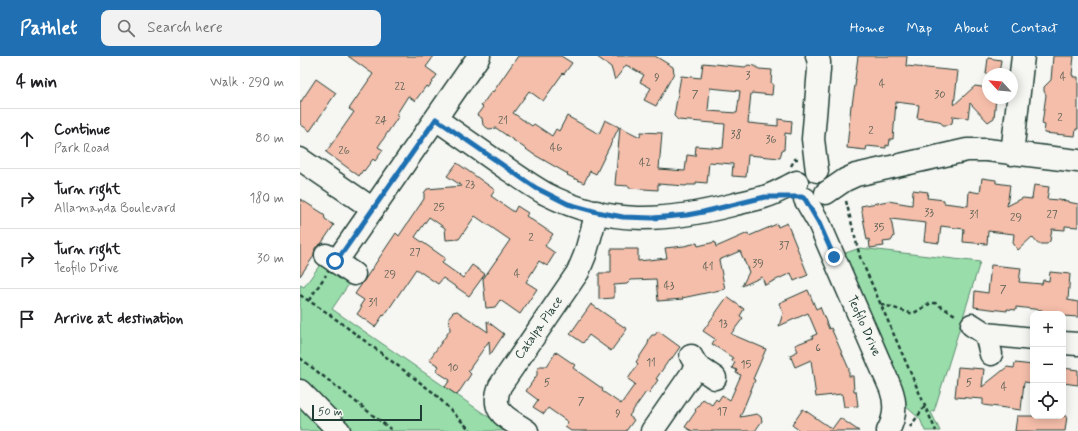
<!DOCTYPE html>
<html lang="en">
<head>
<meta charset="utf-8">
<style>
	:root { --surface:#fff; --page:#f2f2f2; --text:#202124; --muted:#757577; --line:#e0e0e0; --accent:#1f6fb2 }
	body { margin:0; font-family:Mynerve,sans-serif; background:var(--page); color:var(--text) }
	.controls { position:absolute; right:12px; bottom:12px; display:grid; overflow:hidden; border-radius:8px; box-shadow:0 2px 10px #0003 }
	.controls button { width:36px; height:36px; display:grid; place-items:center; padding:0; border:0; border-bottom:1px solid var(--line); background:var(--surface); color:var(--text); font:20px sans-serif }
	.compass { position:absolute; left:682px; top:12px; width:36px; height:36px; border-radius:50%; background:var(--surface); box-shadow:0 2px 10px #0003; rotate:296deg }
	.scale { position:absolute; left:12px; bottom:10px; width:110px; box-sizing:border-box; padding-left:4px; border:2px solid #1f3d34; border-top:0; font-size:11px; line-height:14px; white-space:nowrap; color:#1f3d34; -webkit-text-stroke:3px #f6f6f2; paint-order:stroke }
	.stop { position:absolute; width:12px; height:12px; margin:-9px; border:3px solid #1f6fb2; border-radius:50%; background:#fff }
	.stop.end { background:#1f6fb2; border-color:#fff; box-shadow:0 1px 4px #0008 }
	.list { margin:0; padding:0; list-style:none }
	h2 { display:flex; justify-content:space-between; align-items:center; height:52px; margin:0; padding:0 16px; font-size:17px }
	h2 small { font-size:13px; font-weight:400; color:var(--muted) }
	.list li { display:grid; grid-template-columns:26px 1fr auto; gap:12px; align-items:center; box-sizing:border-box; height:60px; padding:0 16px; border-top:1px solid var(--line) }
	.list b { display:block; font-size:15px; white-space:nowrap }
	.list p { margin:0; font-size:13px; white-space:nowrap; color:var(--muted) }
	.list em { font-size:13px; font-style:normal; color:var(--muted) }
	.icon { flex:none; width:22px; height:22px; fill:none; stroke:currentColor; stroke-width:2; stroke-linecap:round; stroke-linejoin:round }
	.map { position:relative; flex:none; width:778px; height:375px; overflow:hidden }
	header { display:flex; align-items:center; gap:24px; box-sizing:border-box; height:56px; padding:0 20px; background:var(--accent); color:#fff }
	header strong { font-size:19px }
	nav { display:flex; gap:22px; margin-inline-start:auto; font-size:14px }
	.search { width:280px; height:36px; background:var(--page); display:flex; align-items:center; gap:10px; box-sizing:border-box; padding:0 14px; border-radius:8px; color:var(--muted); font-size:15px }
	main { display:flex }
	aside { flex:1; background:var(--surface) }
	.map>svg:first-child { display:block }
	.green { fill:#98ddaa; stroke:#5c8d6f }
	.building { fill:#f5beaa; stroke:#1f3d34; fill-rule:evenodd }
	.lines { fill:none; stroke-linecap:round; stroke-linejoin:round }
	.minor-casing { stroke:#1f3d34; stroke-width:25 }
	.major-casing { stroke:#1f3d34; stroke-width:25 }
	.path { stroke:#1f3d34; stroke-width:2.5; stroke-dasharray:4 3; stroke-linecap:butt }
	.minor { stroke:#f6f6f2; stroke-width:22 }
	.major { stroke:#f6f6f2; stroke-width:22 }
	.route { stroke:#1f6fb2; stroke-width:5 }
	.labels { text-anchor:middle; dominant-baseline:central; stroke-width:4; stroke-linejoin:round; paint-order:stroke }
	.number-label { font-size:11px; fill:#545d52 }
	.street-label { font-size:13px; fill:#1f3d34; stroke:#f6f6f2 }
</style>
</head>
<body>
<header>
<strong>Pathlet</strong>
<div class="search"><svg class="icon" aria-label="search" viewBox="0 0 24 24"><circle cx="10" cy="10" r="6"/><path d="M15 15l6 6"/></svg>Search here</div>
<nav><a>Home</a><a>Map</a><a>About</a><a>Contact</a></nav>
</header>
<main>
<aside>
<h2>4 min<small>Walk · 290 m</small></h2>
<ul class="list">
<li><svg class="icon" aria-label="ahead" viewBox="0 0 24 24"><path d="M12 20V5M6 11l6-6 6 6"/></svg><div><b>Continue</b><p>Park Road</p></div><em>80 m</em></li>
<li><svg class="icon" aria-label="right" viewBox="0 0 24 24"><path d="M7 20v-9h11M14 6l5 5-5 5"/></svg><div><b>Turn right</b><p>Allamanda Boulevard</p></div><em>180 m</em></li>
<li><svg class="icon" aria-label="right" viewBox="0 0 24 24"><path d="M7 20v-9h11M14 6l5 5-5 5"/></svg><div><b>Turn right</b><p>Teofilo Drive</p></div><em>30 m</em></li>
<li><svg class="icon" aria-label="arrive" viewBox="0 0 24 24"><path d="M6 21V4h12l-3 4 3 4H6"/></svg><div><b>Arrive at destination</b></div></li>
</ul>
</aside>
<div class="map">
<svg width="778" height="375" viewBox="0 0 778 375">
	<rect width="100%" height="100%" fill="#f6f6f2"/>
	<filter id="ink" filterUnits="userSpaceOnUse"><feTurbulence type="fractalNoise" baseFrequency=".025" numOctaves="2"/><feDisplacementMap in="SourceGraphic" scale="8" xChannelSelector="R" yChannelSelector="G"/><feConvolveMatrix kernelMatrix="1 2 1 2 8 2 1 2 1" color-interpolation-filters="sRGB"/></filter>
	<g filter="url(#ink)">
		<!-- green -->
		<g class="green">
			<polygon points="560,192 680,206 634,355 631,356 640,375 625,375 620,363 594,340 534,201"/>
			<polygon points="22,206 51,225 32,253 209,375 0,375 0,229 4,231"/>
		</g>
		<!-- building -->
		<g class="building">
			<polygon points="48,0 134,0 126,11 137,19 128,32 126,30 115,45 108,40 96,59 98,61 78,91 83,94 75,105 73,103 64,115 63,114 59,120 26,96 54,56 49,53 73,18"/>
			<polygon points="218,0 261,0 272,7 264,18 263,17 243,45 229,35 213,57 232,70 234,68 252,80 256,73 259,75 267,60 299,78 305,64 319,71 296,118 290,115 284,127 267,119 268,118 233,98 196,72 189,73 183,69 182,62 177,59 183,51 181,50 192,35 193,36"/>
			<polygon points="296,0 355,0 373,11 374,17 356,50 344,44 351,32 340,26 344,19 326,9 315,24 311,11"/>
			<polygon points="558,0 607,0 606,10 658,15 654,49 675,30 688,32 688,42 696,42 694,62 688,66 670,47 668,62 653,60 652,67 648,69 643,69 639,65 617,62 619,49 596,46 593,83 590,83 589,90 586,89 586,92 567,90 566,94 547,92 551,49 552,49 556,23 555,23"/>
			<polygon points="753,0 774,0 772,19 773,19 773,21 778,21 778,73 776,73 775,80 744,77 745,69 742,68 746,39 744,35 744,31 751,24"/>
			<polygon points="688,2 701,4 699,18 686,18"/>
			<path d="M 403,7 L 445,11 L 448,9 L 455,10 L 459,13 L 472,14 L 471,27 L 473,28 L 472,39 L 451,37 L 448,67 L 478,70 L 478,63 L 492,65 L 491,78 L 485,77 L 484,94 L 482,94 L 480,102 L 448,99 L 446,121 L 432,120 L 433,108 L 409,106 L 407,127 L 396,126 L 396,129 L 387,129 L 386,130 L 358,128 L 358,134 L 329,132 L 329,130 L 315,129 L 320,71 L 340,81 L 341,76 L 362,77 L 359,113 L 385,115 L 387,99 L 395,100 L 396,90 L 423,92 L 425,68 L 378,64 L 374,60 L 381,20 L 401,22 ZM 410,32 L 440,35 L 437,57 L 408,55 Z"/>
			<polygon points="16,23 36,37 10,75 0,68 0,47"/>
			<polygon points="157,107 195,134 191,140 214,156 217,150 228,157 226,160 253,178 245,190 255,197 247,210 239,205 226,226 237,233 220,258 200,244 195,251 186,252 183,223 210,184 175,160 159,183 146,184 145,172 129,161 115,181 145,202 142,207 163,222 172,209 185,218 169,240 143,222 138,228 116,213 84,260 83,259 75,271 57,258 62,251 60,250 64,244 55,238 96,177 99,180 124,143 124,137 127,133 162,130 147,120"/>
			<polygon points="682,122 696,124 696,127 710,129 707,150 723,142 732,143 734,129 749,131 747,143 768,145 768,146 778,148 778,171 765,170 765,174 752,173 750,185 747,188 738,188 732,181 718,194 713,187 714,178 688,175 687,188 663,186 664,173 641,170 639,187 624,185 626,167 591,163 594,180 591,185 583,186 584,190 570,192 569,183 567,184 561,150 588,145 612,149 613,134 628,136 627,142 644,144 644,147 668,150 669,135 680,137"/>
			<polygon points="0,143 24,158 25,163 34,169 21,188 15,192 14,200 0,220"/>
			<polygon points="487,167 508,219 494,225 491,217 465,229 462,221 442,230 449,216 440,195 419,204 425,233 382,242 383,243 358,245 356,223 331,224 327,228 314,229 314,242 299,243 299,217 311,217 311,193 338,193 338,205 367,202 365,192 384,190 397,187 398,190 415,186 416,191 448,177 449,180 477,168 478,171"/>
			<polygon points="691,209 721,212 719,226 742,228 743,224 749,225 750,216 770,218 768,244 778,246 778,261 763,260 763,258 741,258 742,254 716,251 716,254 707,253 707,255 674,251 675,235 688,237"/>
			<polygon points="508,234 516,253 520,251 529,273 531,272 549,313 549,320 553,320 554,335 556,335 558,350 544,351 542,338 516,341 511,304 495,311 490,299 498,295 495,289 513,282 512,280 517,278 508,257 479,270 483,257 479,247"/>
			<polygon points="427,241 444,253 440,260 443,262 431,278 466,293 453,323 455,324 440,361 457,358 461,361 462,365 455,375 392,375 385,371 396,355 395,354 403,343 412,349 416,343 418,345 422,339 430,344 441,319 436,317 437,314 432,312 435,306 432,305 433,302 412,288 415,283 403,275"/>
			<polygon points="291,248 327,273 311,295 289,279 283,287 270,278"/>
			<polygon points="157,255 188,276 187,265 204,278 190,299 189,285 168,315 171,318 157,339 145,331 150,324 136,315 139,310 129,304 150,274 149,261 153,256"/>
			<polygon points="358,275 380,291 370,305 369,304 356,323 358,324 349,337 346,336 329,360 334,364 326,375 271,375 265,371 268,366 248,352 244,358 233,351 238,344 226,335 237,319 237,314 240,310 247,310 256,296 275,309 273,312 303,333 302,335 321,348 335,328 328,323 338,308 336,306 348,288 349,283 352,279 355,279"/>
			<polygon points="715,307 733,309 733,327 724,326 721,354 683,349 683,343 655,341 658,311 684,313 682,331 707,311 714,312"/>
			<polygon points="763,312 778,314 778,329 763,327"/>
			<polygon points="503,353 532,373 540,362 559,375 500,375 492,369"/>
			<polygon points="717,360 767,360 765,375 715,375"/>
		</g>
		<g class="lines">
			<defs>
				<g id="minor">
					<path d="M 136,63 C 157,78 179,93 200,108 C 215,118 230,129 246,138 C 308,170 366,166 432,149 C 443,146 454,144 464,141 C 475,138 486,131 497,126"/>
					<polyline points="712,98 723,0"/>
					<polyline points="0,103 73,153"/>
					<polyline points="517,115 513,83 519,13 519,6 517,0"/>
					<polyline points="526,137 545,124 556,119 667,94 687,94 778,105"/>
					<path d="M 505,143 L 519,167 L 591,333 C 596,347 595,362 588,375"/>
					<polyline points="26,199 54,218"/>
					<polyline points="36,206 179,0"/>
					<polyline points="672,269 686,278 691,298"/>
					<polyline points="686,278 733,283"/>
					<polyline points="763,287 778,288"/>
					<polyline points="391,300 397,310 415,322"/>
					<path d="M 227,375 C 208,362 189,357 200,330 L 278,216 L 285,199 L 297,156"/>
					<polyline points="352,375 397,310"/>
				</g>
				<polyline id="major" points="0,335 39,375"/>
			</defs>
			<!-- minor casing -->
			<use href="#minor" class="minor-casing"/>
			<!-- major casing -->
			<use href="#major" class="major-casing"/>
			<!-- path -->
			<g class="path">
				<polyline points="491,110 495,103 499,103"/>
				<polyline points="546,145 560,201 636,375"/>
				<polyline points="0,239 29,258 134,337 171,375"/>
				<polyline points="9,244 26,219"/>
				<polyline points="581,248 610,257 614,257 631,247 635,247 657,260"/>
				<polyline points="0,302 93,375"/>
				<polyline points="610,371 625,350"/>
			</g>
			<!-- minor -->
			<use href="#minor" class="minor"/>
			<!-- major -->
			<use href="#major" class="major"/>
		</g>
	</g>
	<g class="lines" filter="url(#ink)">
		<!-- route -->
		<polyline class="route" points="35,205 36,206 136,63 236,132 268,148 297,156 323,161 353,162 387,159 403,156 465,141 502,141 505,143 519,167 534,201"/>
	</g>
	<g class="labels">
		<!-- number labels -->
		<g class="number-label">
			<text x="448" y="20">3</text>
			<text x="763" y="21">4</text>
			<text x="357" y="22">9</text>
			<text x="582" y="28">4</text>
			<text x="100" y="31">22</text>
			<text x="395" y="39">7</text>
			<text x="640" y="39">30</text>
			<text x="760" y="62">2</text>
			<text x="81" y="65">24</text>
			<text x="203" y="65">21</text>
			<text x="571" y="75">2</text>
			<text x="436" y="79">38</text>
			<text x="471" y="84">36</text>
			<text x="256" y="92">46</text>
			<text x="44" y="95">26</text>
			<text x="345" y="107">42</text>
			<text x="170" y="129">23</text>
			<text x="139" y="152">25</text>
			<text x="629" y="157">33</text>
			<text x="674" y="159">31</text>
			<text x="752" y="159">27</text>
			<text x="716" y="162">29</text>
			<text x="579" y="172">35</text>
			<text x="231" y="182">2</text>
			<text x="484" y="190">37</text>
			<text x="115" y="197">27</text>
			<text x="458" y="208">39</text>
			<text x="408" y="211">41</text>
			<text x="217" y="218">4</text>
			<text x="90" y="219">29</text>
			<text x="369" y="230">43</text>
			<text x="703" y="234">7</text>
			<text x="73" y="247">31</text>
			<text x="423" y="268">13</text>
			<text x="518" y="292">6</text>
			<text x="351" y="307">11</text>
			<text x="446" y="309">15</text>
			<text x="153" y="312">10</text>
			<text x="247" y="327">5</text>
			<text x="669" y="327">5</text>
			<text x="704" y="331">4</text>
			<text x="281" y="346">7</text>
			<text x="422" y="356">17</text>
			<text x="318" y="358">9</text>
		</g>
		<!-- street labels -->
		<g class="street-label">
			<text transform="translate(564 270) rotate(66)">Teofilo Drive</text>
			<text transform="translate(239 272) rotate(-55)">Catalpa Place</text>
		</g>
	</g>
</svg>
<div class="controls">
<button>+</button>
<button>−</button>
<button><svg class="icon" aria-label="locate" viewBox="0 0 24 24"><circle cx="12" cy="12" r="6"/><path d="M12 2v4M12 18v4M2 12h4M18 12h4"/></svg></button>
</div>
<svg class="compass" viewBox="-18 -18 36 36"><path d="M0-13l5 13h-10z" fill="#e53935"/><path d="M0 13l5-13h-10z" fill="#757577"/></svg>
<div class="scale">50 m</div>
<div class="stop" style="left:35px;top:205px"></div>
<div class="stop end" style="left:534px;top:201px"></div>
</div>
</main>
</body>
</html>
